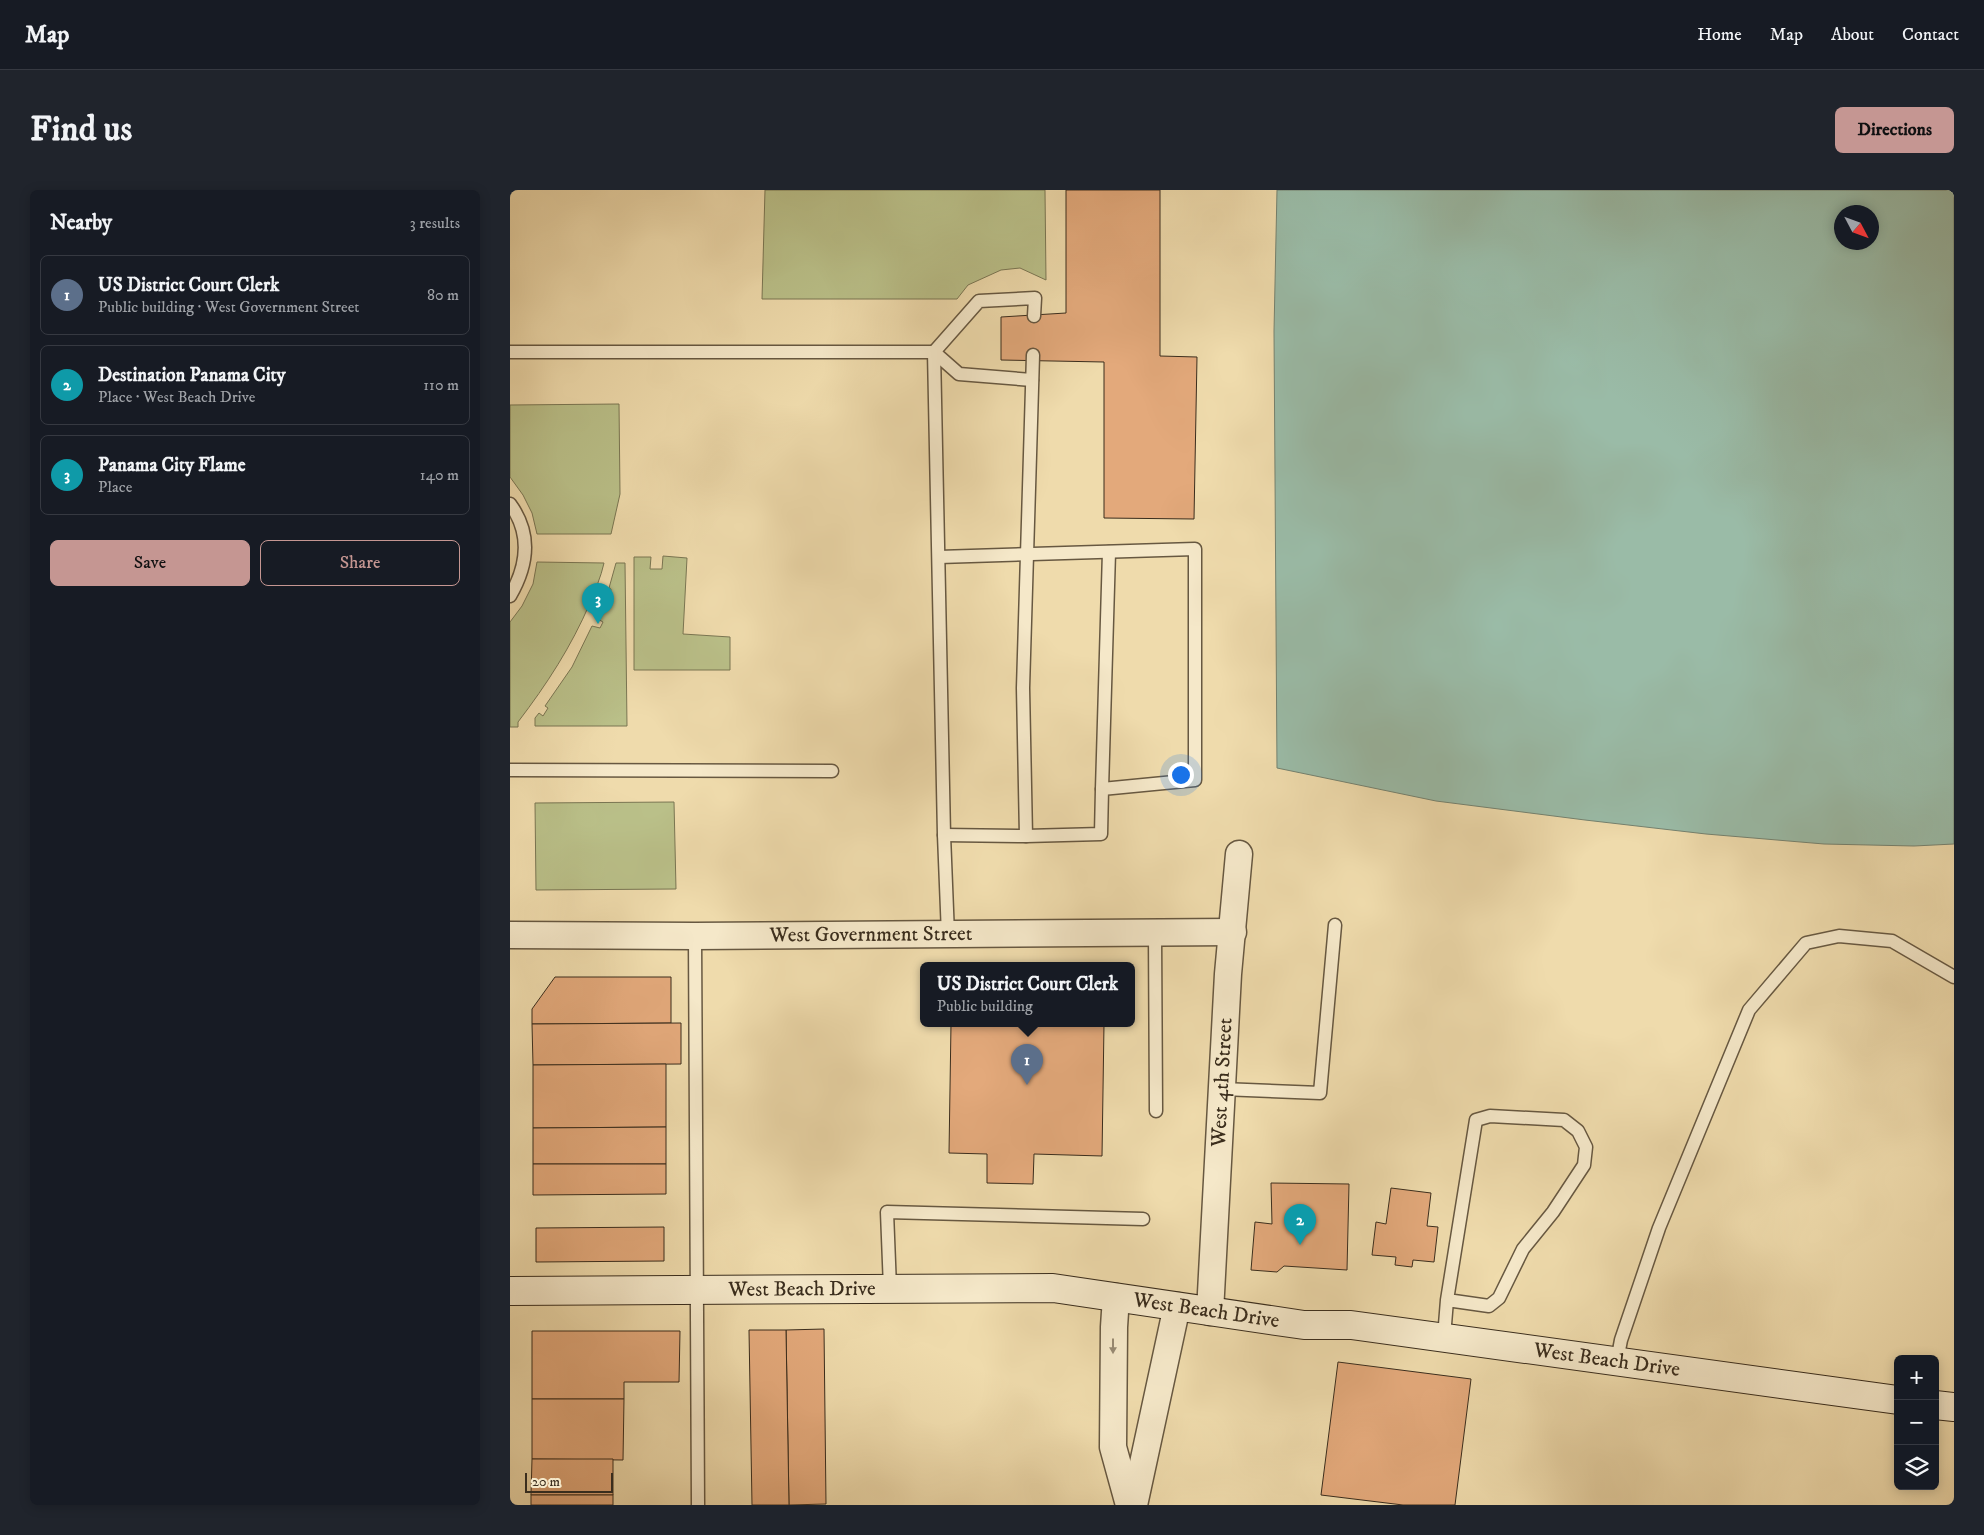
<!DOCTYPE html>
<html lang="en">
<head>
<meta charset="utf-8">
<style>
	:root { --surface:#171b24; --page:#20242c; --text:#f1f3f6; --muted:#9ea1a6; --line:#363941; --accent:#c59692 }
	body { margin:0; font-family:"IM FELL DW Pica",serif; background:var(--page); color:var(--text) }
	.controls { position:absolute; right:15px; bottom:15px; display:grid; overflow:hidden; border-radius:8px; box-shadow:0 2px 12px #0003 }
	.controls button { width:45px; height:45px; display:grid; place-items:center; padding:0; border:0; border-bottom:1px solid var(--line); background:var(--surface); color:var(--text); font:25px sans-serif }
	.compass { position:absolute; left:1324px; top:15px; width:45px; height:45px; border-radius:50%; background:var(--surface); box-shadow:0 2px 12px #0003; rotate:131deg }
	.scale { position:absolute; left:15px; bottom:12px; width:88px; box-sizing:border-box; padding-left:5px; border:2px solid #3a2d1d; border-top:0; font-size:14px; line-height:18px; white-space:nowrap; color:#3a2d1d; -webkit-text-stroke:4px #f5e8c9; paint-order:stroke }
	.you { position:absolute; left:670px; top:584px; width:18px; height:18px; margin:-12px; border:4px solid #fff; border-radius:50%; background:#1a73e8; box-shadow:0 0 0 8px #1a73e833 }
	.badge { display:grid; place-items:center; width:32px; height:32px; border-radius:50%; background:var(--accent); color:#fff; font-size:16px; font-weight:700 }
	.pin { position:absolute; translate:-50% -41px; filter:drop-shadow(0 1px 2px #0008) }
	.pin::after { content:''; position:absolute; top:26px; width:18px; height:15px; background:inherit; clip-path:polygon(0 0,100% 0,50% 100%) }
	.popup { position:absolute; left:410px; top:772px; width:215px; height:65px; box-sizing:border-box; display:grid; place-content:center; border-radius:8px; background:var(--surface); filter:drop-shadow(0 1px 4px #0005); font-size:16px; white-space:nowrap; color:var(--muted) }
	.popup b { font-size:19px; color:var(--text) }
	.popup::after { content:''; position:absolute; left:50%; top:100%; margin-left:-10px; border:10px solid transparent; border-top-color:var(--surface) }
	.list { margin:0; padding:0; list-style:none }
	h2 { display:flex; justify-content:space-between; align-items:center; height:65px; margin:0; padding:0 20px; font-size:21px }
	h2 small { font-size:16px; font-weight:400; color:var(--muted) }
	.list li { display:grid; grid-template-columns:32px 1fr auto; gap:15px; align-items:center; box-sizing:border-box; height:80px; margin:0 10px 10px; padding:0 10px; border:1px solid var(--line); border-radius:8px }
	.list b { display:block; font-size:19px; white-space:nowrap }
	.list p { margin:0; font-size:16px; white-space:nowrap; color:var(--muted) }
	.list em { font-size:16px; font-style:normal; color:var(--muted) }
	.actions { display:flex; gap:10px; padding:15px 20px }
	.actions a { flex:1; padding:11px 0; border:1px solid var(--accent); border-radius:8px; text-align:center; font-size:18px; color:var(--accent) }
	.actions .main { background:var(--accent); color:#111 }
	.icon { flex:none; width:28px; height:28px; fill:none; stroke:currentColor; stroke-width:2; stroke-linecap:round; stroke-linejoin:round }
	.map { position:relative; flex:none; width:1444px; height:1315px; overflow:hidden; border-radius:8px }
	header { display:flex; align-items:center; gap:30px; box-sizing:border-box; height:70px; padding:0 25px; background:var(--surface); border-bottom:1px solid var(--line) }
	header strong { font-size:24px }
	nav { display:flex; gap:28px; margin-inline-start:auto; font-size:18px }
	.intro { display:flex; align-items:center; justify-content:space-between; box-sizing:border-box; height:120px; padding:0 30px }
	h1 { margin:0; font-size:35px }
	.button { padding:12px 22px; border-radius:8px; background:var(--accent); color:#111; font-size:18px; font-weight:700 }
	main { display:flex; gap:30px; padding:0 30px }
	aside { flex:1; background:var(--surface); border-radius:8px; box-shadow:0 2px 12px #0003 }
	.map>svg:first-child { display:block }
	.green { fill:#bac089; stroke:#7a7653 }
	.water { fill:#9abba7; stroke:#748270; fill-rule:evenodd }
	.building { fill:#e3a97b; stroke:#3a2d1d }
	.lines { fill:none; stroke-linecap:round; stroke-linejoin:round }
	.lane-casing { stroke:#675841; stroke-width:15 }
	.street-casing { stroke:#675841; stroke-width:29 }
	.secondary-casing { stroke:#3a2d1d; stroke-width:30 }
	.lane { stroke:#f5e8c9; stroke-width:12 }
	.street { stroke:#f5e8c9; stroke-width:26 }
	.secondary { stroke:#f5e8c9; stroke-width:28 }
	.oneway { fill:#988a73 }
	.labels { text-anchor:middle; dominant-baseline:central; stroke-width:4; stroke-linejoin:round; paint-order:stroke }
	.street-label { font-size:21px; fill:#3a2d1d; stroke:#f5e8c9 }
</style>
</head>
<body>
<header>
<strong>Map</strong>
<nav><a>Home</a><a>Map</a><a>About</a><a>Contact</a></nav>
</header>
<div class="intro"><h1>Find us</h1><a class="button">Directions</a></div>
<main>
<aside>
<h2>Nearby<small>3 results</small></h2>
<ul class="list">
<li><span class="badge" style="background:#5c6f8a">1</span><div><b>US District Court Clerk</b><p>Public building · West Government Street</p></div><em>80 m</em></li>
<li><span class="badge" style="background:#0f9aa8">2</span><div><b>Destination Panama City</b><p>Place · West Beach Drive</p></div><em>110 m</em></li>
<li><span class="badge" style="background:#0f9aa8">3</span><div><b>Panama City Flame</b><p>Place</p></div><em>140 m</em></li>
</ul>
<div class="actions"><a class="main">Save</a><a>Share</a></div>
</aside>
<div class="map">
<svg width="1444" height="1315" viewBox="0 0 1444 1315">
	<rect width="100%" height="100%" fill="#efdbac"/>
	<filter id="stains"><feTurbulence type="fractalNoise" baseFrequency=".004" numOctaves="4"/><feColorMatrix values="0 0 0 0 .2 0 0 0 0 .09 0 0 0 0 .02 0 0 0 .5 -.17"/></filter>
	<radialGradient id="worn" r=".72"><stop offset=".6" stop-color="#630" stop-opacity="0"/><stop offset="1" stop-color="#630" stop-opacity=".3"/></radialGradient>
	<!-- green -->
	<g class="green">
		<polygon points="255,0 535,0 536,90 510,78 491,80 458,95 447,109 252,109"/>
		<polygon points="109,214 110,304 101,344 27,344 22,323 13,305 0,287 0,215"/>
		<polygon points="153,366 177,368 173,444 220,447 220,480 124,480 124,367 141,367 140,379 152,379"/>
		<path d="M 27,372 L 94,373 C 91,387 85,400 80,413 C 61,457 37,494 8,532 L 8,537 L 0,537 L 0,432 L 12,416 L 23,394 Z"/>
		<polygon points="106,373 115,373 117,536 25,536 25,528 29,523 33,526 38,518 35,516 62,477 82,436 90,438 93,432 86,428 96,405 100,406 101,399 99,398"/>
		<polygon points="164,612 166,699 26,700 25,613"/>
	</g>
	<!-- water -->
	<path class="water" d="M 767,0 L 1444,0 L 1444,654 L 1404,656 L 1314,654 L 1196,644 L 1075,630 L 926,611 L 767,578 L 764,141 ZM 1332,22 L 1362,22 L 1362,52 L 1332,52 Z"/>
	<!-- building -->
	<g class="building">
		<polygon points="556,0 650,0 650,166 687,167 684,329 594,328 594,172 491,170 491,127 556,123"/>
		<polygon points="45,787 161,787 161,833 22,834 22,819"/>
		<polygon points="171,833 171,874 23,875 22,834"/>
		<polygon points="441,834 594,834 592,966 524,964 523,994 477,993 477,964 439,963"/>
		<polygon points="156,874 156,937 23,938 23,875"/>
		<polygon points="156,937 156,974 23,974 23,938"/>
		<polygon points="23,974 156,974 156,1004 23,1005"/>
		<polygon points="761,993 839,994 837,1080 774,1076 767,1082 741,1080 745,1032 762,1034"/>
		<polygon points="881,998 921,1003 917,1036 928,1037 924,1072 903,1070 902,1077 885,1075 886,1067 862,1065 866,1032 876,1034"/>
		<polygon points="154,1037 154,1071 26,1072 26,1038"/>
		<polygon points="314,1139 316,1314 279,1315 276,1140"/>
		<polygon points="239,1140 276,1140 279,1315 242,1315"/>
		<polygon points="22,1141 170,1141 169,1192 114,1192 114,1209 22,1209"/>
		<polygon points="828,1172 961,1189 945,1315 893,1315 811,1305"/>
		<polygon points="22,1209 114,1209 113,1270 22,1269"/>
		<polygon points="22,1269 103,1269 103,1305 21,1305"/>
		<rect x="21" y="1305" width="82" height="10"/>
	</g>
	<g class="lines">
		<defs>
			<g id="lane">
				<polyline points="0,162 424,162 434,645 438,745"/>
				<polyline points="522,190 449,184 424,162 469,111 525,108 524,126"/>
				<path d="M 0,314 C 22,344 18,375 0,406"/>
				<polyline points="429,367 685,359 685,590 592,599 591,644 516,646 434,645"/>
				<polyline points="0,580 322,581"/>
				<polyline points="592,599 599,362"/>
				<polyline points="516,646 513,498 523,165"/>
				<polyline points="645,743 646,921"/>
				<polyline points="185,746 188,1315"/>
				<polyline points="712,899 810,903 825,735"/>
				<polyline points="380,1098 377,1022 633,1029"/>
				<polyline points="934,1147 937,1110 966,930 980,926 1054,930 1068,941 1076,957 1074,975 1043,1022 1013,1059 989,1108 979,1116 937,1110"/>
				<polyline points="1107,1171 1111,1150 1149,1038 1239,820 1296,753 1329,746 1382,751 1444,787"/>
			</g>
			<g id="street">
				<path id="s1" d="M 0,745 L 185,746 L 723,742"/>
				<polyline points="606,1107 604,1137 603,1257 619,1315"/>
				<path id="s2" d="M 700,1122 L 718,784 L 729,664"/>
				<polyline points="624,1315 667,1116"/>
			</g>
			<g id="secondary">
				<path id="s3" d="M 0,1101 L 543,1098 L 794,1135 L 841,1135 L 1388,1210"/>
				<polyline points="1425,1215 1444,1217"/>
			</g>
		</defs>
		<!-- lane casing -->
		<use href="#lane" class="lane-casing"/>
		<!-- street casing -->
		<use href="#street" class="street-casing"/>
		<!-- secondary casing -->
		<use href="#secondary" class="secondary-casing"/>
		<!-- lane -->
		<use href="#lane" class="lane"/>
		<!-- street -->
		<use href="#street" class="street"/>
		<!-- secondary -->
		<use href="#secondary" class="secondary"/>
	</g>
	<!-- one-way arrows -->
	<defs><path id="oneway-solid" d="M-6-.8H1V-3.2L6.5 0L1 3.2V.8H-6Z" transform="scale(1.25)"/></defs>
	<use class="oneway" href="#oneway-solid" transform="translate(603 1156) rotate(90)"/>
	<g class="labels">
		<!-- street labels -->
		<g class="street-label">
			<text stroke="none"><textPath href="#s1" startOffset="361">West Government Street</textPath></text>
			<text stroke="none"><textPath href="#s2" startOffset="230">West 4th Street</textPath></text>
			<text stroke="none"><textPath href="#s3" startOffset="292">West Beach Drive</textPath></text>
			<text stroke="none"><textPath href="#s3" startOffset="698">West Beach Drive</textPath></text>
			<text stroke="none"><textPath href="#s3" startOffset="1102">West Beach Drive</textPath></text>
		</g>
	</g>
	<rect width="100%" height="100%" filter="url(#stains)"/>
	<rect width="100%" height="100%" fill="url(#worn)"/>
</svg>
<div class="controls">
<button>+</button>
<button>−</button>
<button><svg class="icon" aria-label="layers" viewBox="0 0 24 24"><path d="M12 4l9 5-9 5-9-5zM3 14l9 5 9-5"/></svg></button>
</div>
<svg class="compass" viewBox="-18 -18 36 36"><path d="M0-13l5 13h-10z" fill="#e53935"/><path d="M0 13l5-13h-10z" fill="#9ea1a6"/></svg>
<div class="scale">20 m</div>
<div class="you"></div>
<div class="pin badge" style="left:517px;top:895px;background:#5c6f8a">1</div>
<div class="popup"><b>US District Court Clerk</b>Public building</div>
<div class="pin badge" style="left:790px;top:1055px;background:#0f9aa8">2</div>
<div class="pin badge" style="left:88px;top:434px;background:#0f9aa8">3</div>
</div>
</main>
</body>
</html>
